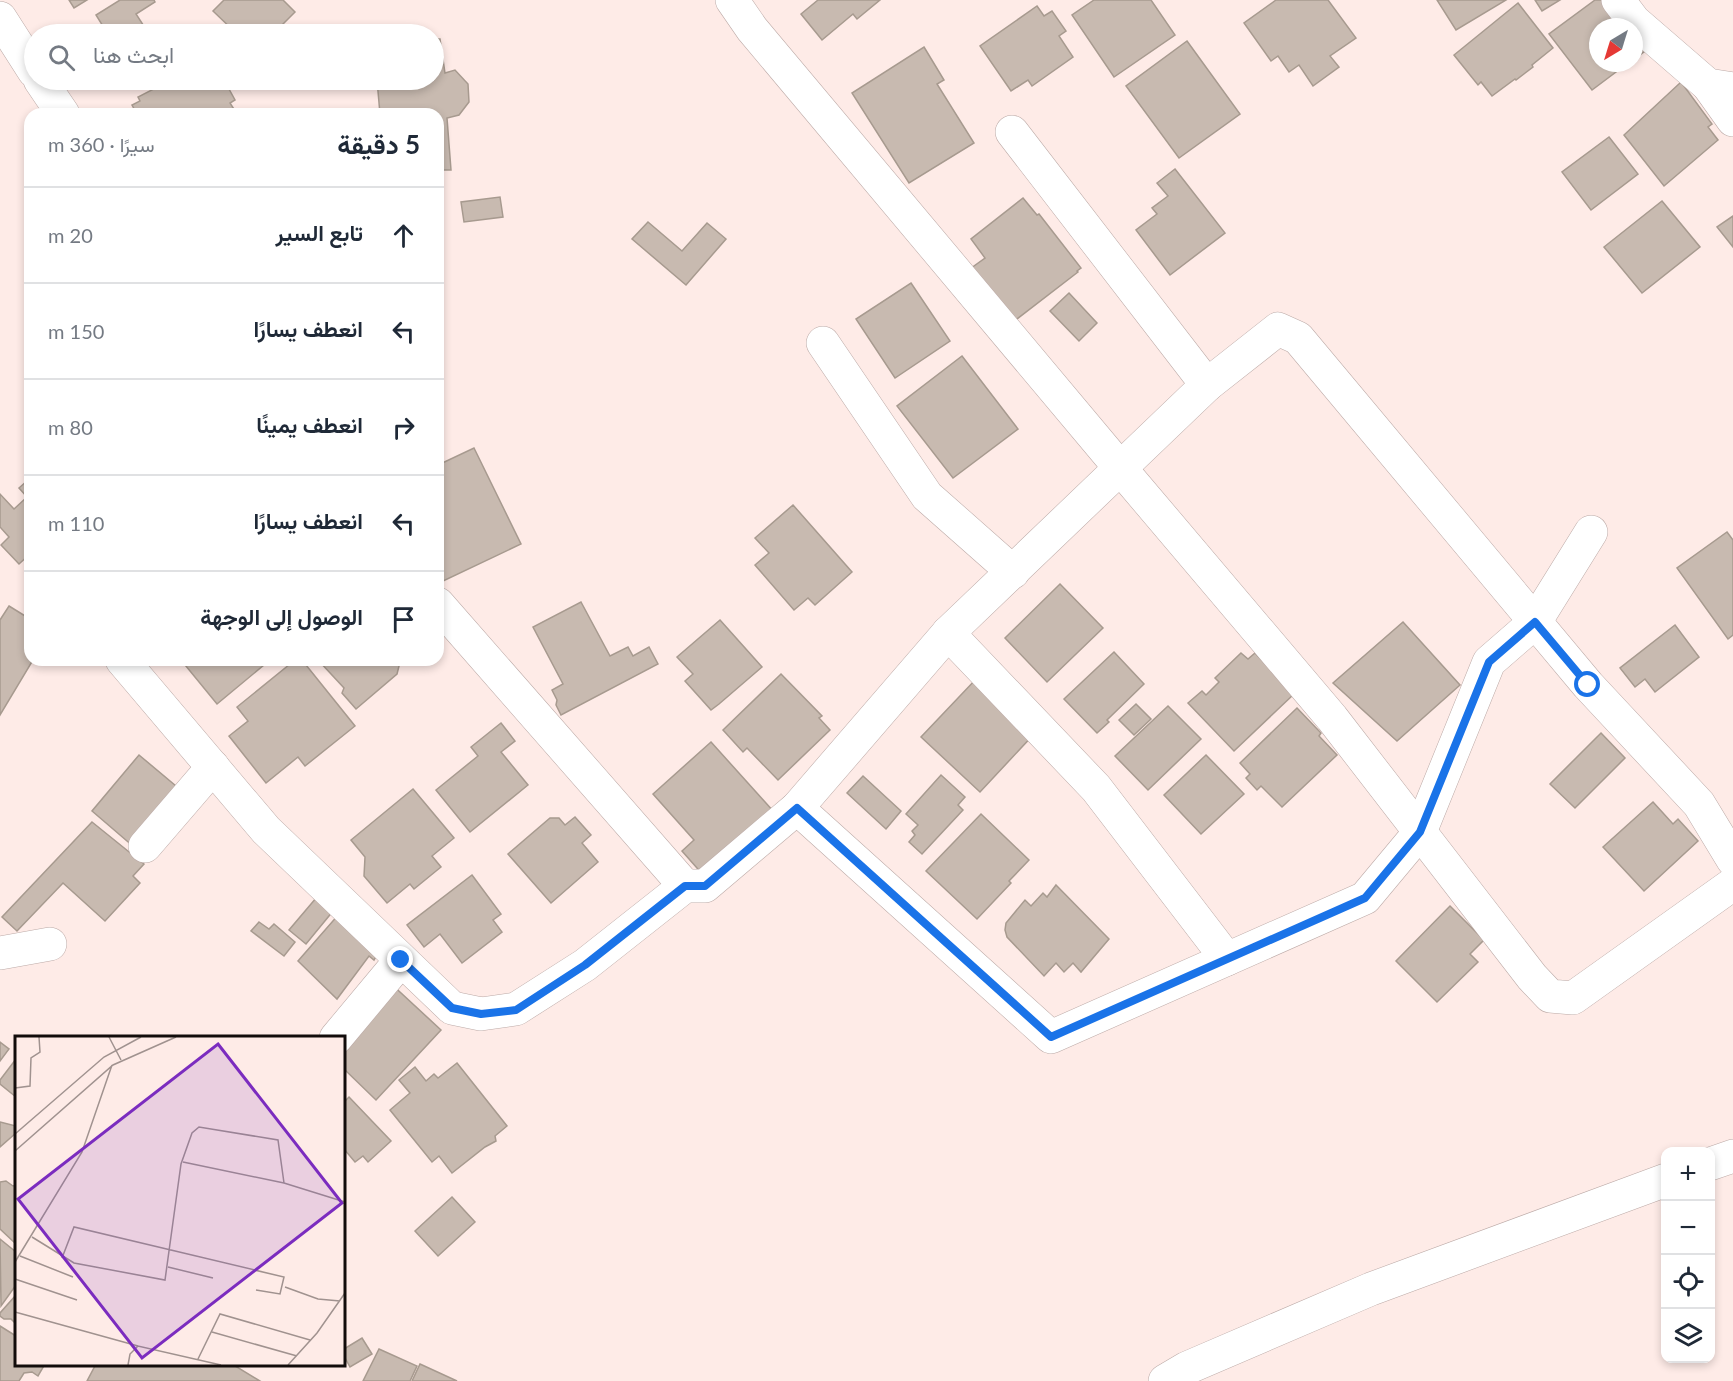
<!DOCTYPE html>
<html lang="ar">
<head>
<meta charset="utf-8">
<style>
	:root { --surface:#fff; --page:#f2f2f3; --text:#1f2937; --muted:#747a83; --line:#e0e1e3 }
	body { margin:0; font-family:Lato,Vazirmatn,sans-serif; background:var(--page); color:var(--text); direction:rtl }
	.controls { position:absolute; right:18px; bottom:18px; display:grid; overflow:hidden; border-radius:12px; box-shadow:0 3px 9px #0003 }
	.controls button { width:54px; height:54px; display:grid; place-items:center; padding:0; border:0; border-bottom:2px solid var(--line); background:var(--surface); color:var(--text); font:30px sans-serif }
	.compass { position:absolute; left:1589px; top:18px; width:54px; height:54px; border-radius:50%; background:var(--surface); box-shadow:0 3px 9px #0003; rotate:218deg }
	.stop { position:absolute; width:18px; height:18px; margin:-14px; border:4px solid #1a73e8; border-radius:50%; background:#fff }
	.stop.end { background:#1a73e8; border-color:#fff; box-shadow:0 2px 6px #0008 }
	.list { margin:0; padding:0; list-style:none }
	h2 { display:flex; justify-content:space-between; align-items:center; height:78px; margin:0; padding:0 24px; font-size:26px }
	h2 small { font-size:20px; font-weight:400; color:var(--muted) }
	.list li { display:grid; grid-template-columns:39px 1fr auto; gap:18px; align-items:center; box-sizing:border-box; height:96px; padding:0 24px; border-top:2px solid var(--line) }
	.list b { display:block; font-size:22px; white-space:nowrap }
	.list em { font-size:20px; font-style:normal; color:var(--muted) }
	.icon { flex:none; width:33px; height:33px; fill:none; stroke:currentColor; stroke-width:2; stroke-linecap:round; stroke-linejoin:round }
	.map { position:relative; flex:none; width:1733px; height:1381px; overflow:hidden; direction:ltr }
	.search { position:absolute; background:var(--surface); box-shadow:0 3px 9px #0003; left:24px; top:24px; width:420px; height:66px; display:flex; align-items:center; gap:15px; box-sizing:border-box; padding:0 21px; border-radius:33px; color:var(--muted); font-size:22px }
	.panel { position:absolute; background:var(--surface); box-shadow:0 3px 9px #0003; left:24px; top:108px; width:420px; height:558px; border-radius:18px; direction:rtl }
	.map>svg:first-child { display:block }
	.building { fill:#c8bab0; stroke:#a79a8f; stroke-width:1.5 }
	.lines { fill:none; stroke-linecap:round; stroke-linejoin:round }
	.minor-casing { stroke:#bcaaa7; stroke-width:34 }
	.minor { stroke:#fff; stroke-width:33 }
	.route { stroke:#1a73e8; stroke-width:8 }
	.inset-road { fill:none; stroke:#a0928f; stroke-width:1.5 }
	.view { fill:#7b2cbf; fill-opacity:0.15; stroke:#7b2cbf; stroke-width:3 }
	.inset-edge { fill:none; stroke:#120c0b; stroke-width:3 }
</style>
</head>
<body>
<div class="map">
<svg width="1733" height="1381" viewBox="0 0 1733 1381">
	<rect width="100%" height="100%" fill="#feebe7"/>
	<!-- building -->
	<g class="building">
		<polygon points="69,0 87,0 74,8"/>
		<polygon points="120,0 154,0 155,2 136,14 147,31 152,27 157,34 101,34 106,31 96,15"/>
		<polygon points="224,0 283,0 295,12 273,34 237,34 213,11"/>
		<polygon points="818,0 880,0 857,19 853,14 822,40 801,14"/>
		<polygon points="1094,0 1151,0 1175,35 1114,77 1072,15"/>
		<polygon points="1276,0 1328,0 1356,38 1330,56 1339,67 1313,86 1299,65 1289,72 1278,56 1271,61 1244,23"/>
		<polygon points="1437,0 1506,0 1456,30"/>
		<polygon points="1535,0 1560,0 1542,11"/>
		<polygon points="1595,0 1612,0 1632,27 1598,27 1598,63 1628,63 1592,90 1549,34"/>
		<polygon points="1518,3 1553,48 1532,65 1533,67 1516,80 1515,79 1492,96 1481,82 1478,85 1454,55"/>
		<polygon points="1037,6 1044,16 1052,11 1066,31 1059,36 1073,57 1032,86 1028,80 1011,91 980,46"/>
		<polygon points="402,29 407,34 374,34 373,31"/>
		<polygon points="1634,30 1648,49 1634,59"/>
		<polygon points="434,39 440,39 445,73 455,70 468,84 469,102 459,115 447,118 451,170 438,170 438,114 380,114 377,80 434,80"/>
		<polygon points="1187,41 1240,114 1179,158 1126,86"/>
		<polygon points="924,47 944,80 937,84 974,143 909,183 852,93"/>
		<polygon points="171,80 224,80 235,100 230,103 237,114 137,114 132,105 140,101 138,97"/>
		<polygon points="1681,82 1712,124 1708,127 1718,140 1664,186 1624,135"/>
		<polygon points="1609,137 1638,174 1591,210 1562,172"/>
		<polygon points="1175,169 1225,233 1170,275 1136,230 1157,214 1152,208 1168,196 1157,183"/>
		<polygon points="500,197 503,217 464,222 461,202"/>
		<polygon points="1023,198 1037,215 1039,214 1081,268 1077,271 1078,272 1013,322 967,271 985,258 971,239"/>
		<polygon points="1662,201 1700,247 1642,293 1604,247"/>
		<polygon points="1733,216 1733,247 1717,227"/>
		<polygon points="648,222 682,251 707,223 726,239 686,285 632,239"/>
		<polygon points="911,283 950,341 895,378 856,319"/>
		<polygon points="1069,293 1097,323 1079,341 1050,311"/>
		<polygon points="962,356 1018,429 953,478 897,406"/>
		<polygon points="474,448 521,544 441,582 438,575 438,465"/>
		<polygon points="28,480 30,482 30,554 19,564 1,545 9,537 0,527 0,494 14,509 27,497 19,488"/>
		<polygon points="793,505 852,572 815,605 808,598 794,610 755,565 769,553 755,538"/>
		<polygon points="1727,532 1733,540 1733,635 1728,639 1677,568"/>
		<polygon points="1060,584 1103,628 1047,682 1005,638"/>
		<polygon points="581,602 610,656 628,647 633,656 649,647 658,664 561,715 556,705 557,700 552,690 563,684 533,627"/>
		<polygon points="9,606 30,619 30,660 33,660 0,715 0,620"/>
		<polygon points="720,620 762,667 719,704 711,710 685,681 693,674 677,657"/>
		<polygon points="1403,622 1460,685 1397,741 1333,683"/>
		<polygon points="1675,625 1699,657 1655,692 1645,679 1635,687 1620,668"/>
		<polygon points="1114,652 1144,684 1107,720 1109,722 1097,733 1064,699"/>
		<polygon points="1241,653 1248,659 1255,653 1294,694 1234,751 1188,703 1202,691 1206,695 1219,682 1215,678"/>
		<polygon points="181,660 270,660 217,704"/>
		<polygon points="295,660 302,660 355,726 305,766 298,757 266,783 229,736 248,721 237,707"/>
		<polygon points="318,660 403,660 400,662 397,674 356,709 342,693 344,688"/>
		<polygon points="781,674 822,716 819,718 830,730 778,780 747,748 743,752 723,730"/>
		<polygon points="977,678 1035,733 980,792 921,737"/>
		<polygon points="1136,704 1151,719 1134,735 1119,720"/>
		<polygon points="1168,706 1201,739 1148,790 1115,756"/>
		<polygon points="1297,708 1321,733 1319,736 1337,755 1282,807 1261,786 1257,790 1246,778 1250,774 1240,763"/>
		<polygon points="501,723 515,741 501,752 528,785 470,832 436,790 478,756 471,747"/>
		<polygon points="1601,733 1625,758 1575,808 1550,784"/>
		<polygon points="711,742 774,812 704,876 682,851 694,840 653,794"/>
		<polygon points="139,755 182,791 134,847 92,811"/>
		<polygon points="1206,755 1244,794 1201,834 1164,795"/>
		<polygon points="941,775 965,797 958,805 963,810 922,854 909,842 915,835 912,831 918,825 906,814"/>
		<polygon points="863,776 901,811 886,829 847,793"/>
		<polygon points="413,789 454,838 432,856 441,867 414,889 410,884 387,903 364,876 365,857 351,840"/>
		<polygon points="1653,802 1673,824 1678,819 1698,841 1644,891 1603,847"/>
		<polygon points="981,814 1029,860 1009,881 1011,883 977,919 926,871"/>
		<polygon points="575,817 591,835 582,843 598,862 551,903 508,854 550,818 559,818 565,825"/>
		<polygon points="92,822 144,864 133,876 140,883 105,921 63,883 17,931 2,917"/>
		<polygon points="472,875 501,914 493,920 502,932 462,963 440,934 424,947 407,925"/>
		<polygon points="1056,885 1109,939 1081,972 1073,963 1064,972 1056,963 1044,976 1007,937 1005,930 1006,923 1025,900 1031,906 1043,893 1047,897"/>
		<polygon points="322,891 338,905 306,944 289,930"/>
		<polygon points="1450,906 1484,940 1470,954 1478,962 1437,1002 1396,961"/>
		<polygon points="339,914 378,953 374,960 369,956 337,999 298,961"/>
		<polygon points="259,922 269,929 274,924 295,942 284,956 251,931"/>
		<polygon points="387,980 441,1030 376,1100 344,1069 344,1038"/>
		<polygon points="0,1042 9,1049 0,1061"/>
		<polygon points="16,1059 16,1097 0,1084 0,1080"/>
		<polygon points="457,1063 507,1126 495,1136 496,1141 485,1147 452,1173 439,1156 432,1162 390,1110 410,1093 399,1080 415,1067 426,1081 434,1074 438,1078"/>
		<polygon points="349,1097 391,1141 368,1162 363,1156 355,1162 344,1149 344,1102"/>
		<polygon points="0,1122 16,1126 16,1133 0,1147"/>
		<polygon points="6,1181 13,1186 16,1185 16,1244 0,1229 0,1182"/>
		<polygon points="452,1197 475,1222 438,1256 415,1231"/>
		<polygon points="0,1239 16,1252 16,1275 15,1276 16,1285 1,1306"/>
		<polygon points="16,1295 16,1324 11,1319 4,1319 0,1316 0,1313"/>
		<polygon points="0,1326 16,1336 16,1364 45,1364 38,1376 32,1372 24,1373 19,1381 0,1381"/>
		<polygon points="362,1338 372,1354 350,1367 344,1356 344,1349"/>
		<polygon points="379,1349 417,1366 410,1381 363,1381"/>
		<polygon points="96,1364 232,1364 260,1381 87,1381"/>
		<polygon points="420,1364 457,1381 412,1381"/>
	</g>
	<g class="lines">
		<defs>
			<g id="minor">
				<polyline points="732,0 752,29 1121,469 1332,718 1532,977 1550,996 1573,998 1733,884"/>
				<polyline points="1618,0 1634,21 1708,85 1733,89"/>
				<polyline points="0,18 34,71"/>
				<polyline points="40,80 63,114"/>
				<polyline points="1708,85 1733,120"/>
				<polyline points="1012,132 1207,385"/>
				<polyline points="823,343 927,496 1013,572"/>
				<polyline points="438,604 685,886"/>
				<polyline points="948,633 1096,788 1227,959"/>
				<polyline points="122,660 266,830 452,1008 481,1014 516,1009 585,965 685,886 705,886 797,808 948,633 1207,385 1278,329 1298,338 1588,685 1699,804 1733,860"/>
				<polyline points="797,808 1051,1037 1365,898 1420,832 1489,662 1535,622 1591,532"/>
				<polyline points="145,846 213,767"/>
				<polyline points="0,953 50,944"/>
				<polyline points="336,1038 401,960"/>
				<polyline points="1710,1164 1733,1156"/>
				<polyline points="1165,1381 1187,1368 1371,1289 1666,1180"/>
			</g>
		</defs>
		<!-- minor casing -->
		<use href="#minor" class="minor-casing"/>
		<!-- minor -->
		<use href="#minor" class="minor"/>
	</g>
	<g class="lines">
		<!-- route -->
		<polyline class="route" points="401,960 452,1008 481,1014 516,1010 585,965 685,886 705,886 797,808 1051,1037 1365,898 1420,832 1489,662 1535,622 1588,685"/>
	</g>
	<!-- overview -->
	<g transform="translate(15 1036)">
		<rect width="330" height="330" fill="#feebe7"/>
		<path class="inset-road" d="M 94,1 L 106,24M 0,52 L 15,50 L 16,22 L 25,16 L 24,1M 0,98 L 89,21 L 126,1M 0,115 L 98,29 L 161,1M 168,126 L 269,147 L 330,166M 17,201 L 59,227 L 150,244 L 166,128 L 177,97 L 184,91 L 263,104 L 269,147M 5,220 L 58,241M 47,222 L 59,191 L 269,241 L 265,258 L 241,254M 0,226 L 67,116 L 97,29M 153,231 L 198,242M 0,243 L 62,264M 270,251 L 303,263 L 325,265M 0,276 L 123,310M 197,296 L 282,320M 183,323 L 205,278 L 295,304M 113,329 L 115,318 L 123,310 L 206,329M 273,329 L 302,297 L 330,257"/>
		<path class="view" d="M 203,8 L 327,167 L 127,322 L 3,163 Z"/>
		<rect width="330" height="330" class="inset-edge"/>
	</g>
</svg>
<div class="controls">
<button>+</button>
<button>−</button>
<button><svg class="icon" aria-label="locate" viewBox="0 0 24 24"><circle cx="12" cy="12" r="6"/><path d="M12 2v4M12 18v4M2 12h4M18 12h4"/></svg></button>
<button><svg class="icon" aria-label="layers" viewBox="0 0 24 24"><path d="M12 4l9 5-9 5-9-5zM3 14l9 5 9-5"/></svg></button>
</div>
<svg class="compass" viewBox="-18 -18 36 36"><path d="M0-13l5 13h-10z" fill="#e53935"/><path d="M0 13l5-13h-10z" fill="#747a83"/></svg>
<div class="stop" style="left:1588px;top:685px"></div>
<div class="stop end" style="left:401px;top:960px"></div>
<div class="search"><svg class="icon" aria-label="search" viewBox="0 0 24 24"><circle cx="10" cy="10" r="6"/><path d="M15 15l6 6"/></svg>ابحث هنا</div>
<section class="panel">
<h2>5 دقيقة<small>سيرًا · 360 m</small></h2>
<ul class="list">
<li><svg class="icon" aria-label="ahead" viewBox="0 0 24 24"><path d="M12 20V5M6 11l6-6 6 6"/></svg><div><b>تابع السير</b></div><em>20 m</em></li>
<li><svg class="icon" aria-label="left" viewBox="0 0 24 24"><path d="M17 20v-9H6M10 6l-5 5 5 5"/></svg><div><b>انعطف يسارًا</b></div><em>150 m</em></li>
<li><svg class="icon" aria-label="right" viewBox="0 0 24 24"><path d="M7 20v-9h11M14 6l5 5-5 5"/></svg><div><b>انعطف يمينًا</b></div><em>80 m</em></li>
<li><svg class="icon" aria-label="left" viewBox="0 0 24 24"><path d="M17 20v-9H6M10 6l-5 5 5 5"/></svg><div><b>انعطف يسارًا</b></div><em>110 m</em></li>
<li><svg class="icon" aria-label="arrive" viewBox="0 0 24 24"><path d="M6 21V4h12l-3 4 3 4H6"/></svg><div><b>الوصول إلى الوجهة</b></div></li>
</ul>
</section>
</div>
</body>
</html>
